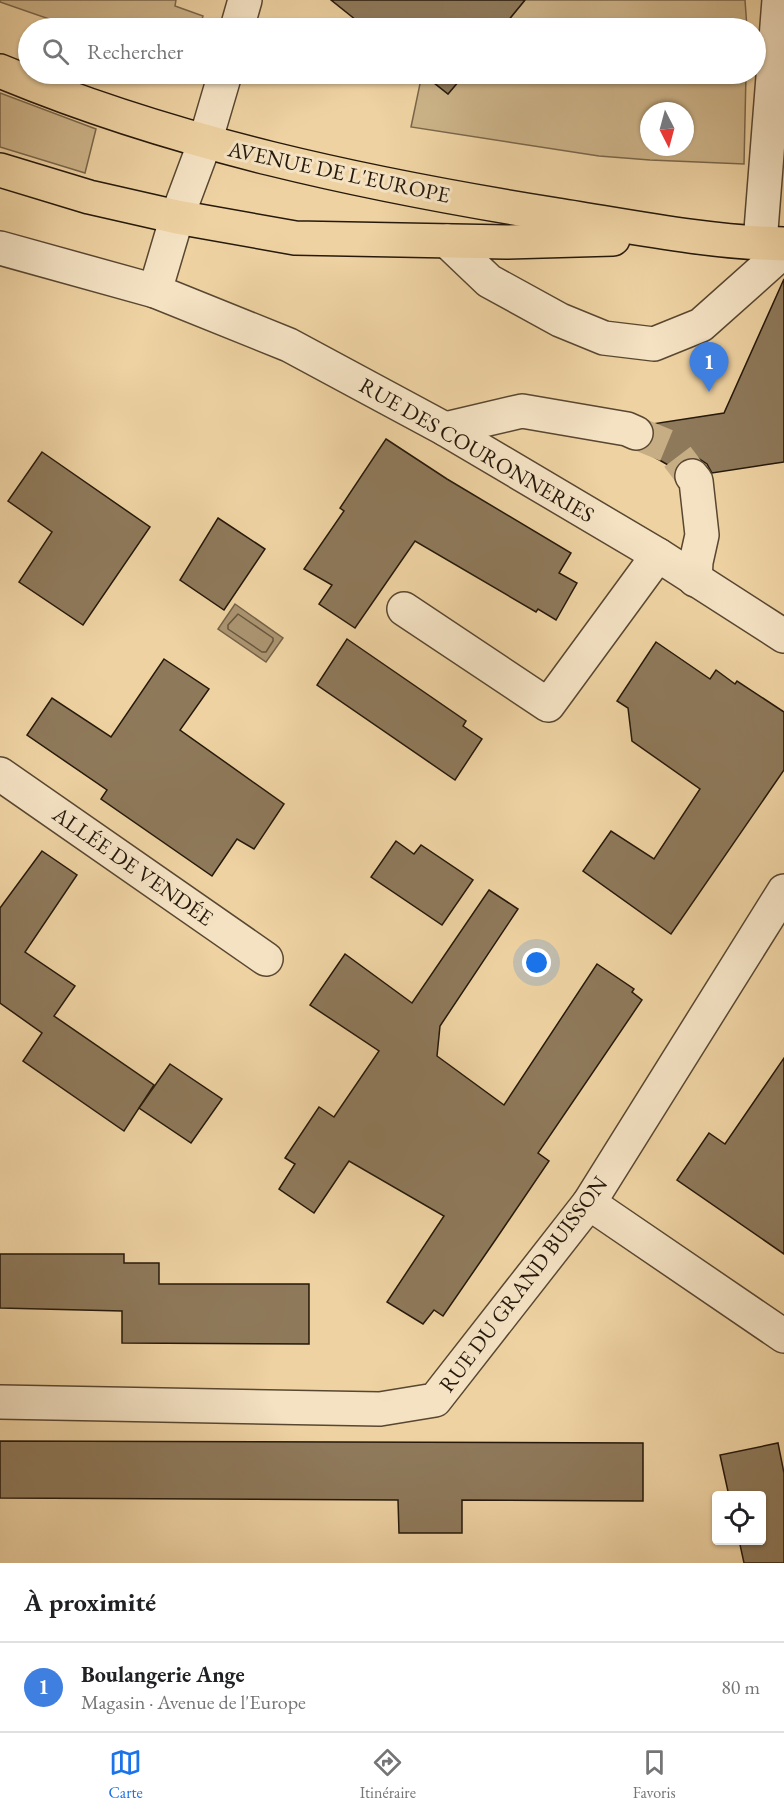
<!DOCTYPE html>
<html lang="fr">
<head>
<meta charset="utf-8">
<style>
	:root { --surface:#fff; --page:#f2f2f2; --text:#202124; --muted:#757577; --line:#e0e0e0; --accent:#1a73e8 }
	body { margin:0; font-family:"EB Garamond",serif; background:var(--page); color:var(--text) }
	.controls { position:absolute; right:18px; bottom:18px; display:grid; overflow:hidden; border-radius:6px; box-shadow:0 2px 4px #0004 }
	.controls button { width:54px; height:54px; display:grid; place-items:center; padding:0; border:0; border-bottom:2px solid var(--line); background:var(--surface); color:var(--text); font:30px sans-serif }
	.compass { position:absolute; left:640px; top:102px; width:54px; height:54px; border-radius:50%; background:var(--surface); box-shadow:0 2px 4px #0004; rotate:174deg }
	.you { position:absolute; left:537px; top:963px; width:21px; height:21px; margin:-15px; border:4px solid #fff; border-radius:50%; background:#1a73e8; box-shadow:0 0 0 9px #1a73e833 }
	.badge { display:grid; place-items:center; width:39px; height:39px; border-radius:50%; background:var(--accent); color:#fff; font-size:20px; font-weight:700 }
	.pin { position:absolute; translate:-50% -50px; filter:drop-shadow(0 2px 3px #0008) }
	.pin::after { content:''; position:absolute; top:32px; width:21px; height:18px; background:inherit; clip-path:polygon(0 0,100% 0,50% 100%) }
	.list { margin:0; padding:0; list-style:none }
	h2 { display:flex; justify-content:space-between; align-items:center; height:78px; margin:0; padding:0 24px; font-size:26px }
	h2 small { font-size:20px; font-weight:400; color:var(--muted) }
	.list li { display:grid; grid-template-columns:39px 1fr auto; gap:18px; align-items:center; box-sizing:border-box; height:90px; padding:0 24px; border-top:2px solid var(--line) }
	.list b { display:block; font-size:22px; white-space:nowrap }
	.list p { margin:0; font-size:20px; white-space:nowrap; color:var(--muted) }
	.list em { font-size:20px; font-style:normal; color:var(--muted) }
	.icon { flex:none; width:33px; height:33px; fill:none; stroke:currentColor; stroke-width:2; stroke-linecap:round; stroke-linejoin:round }
	.map { position:relative; flex:none; width:784px; height:1563px; overflow:hidden }
	.search { position:absolute; background:var(--surface); box-shadow:0 2px 4px #0004; left:18px; right:18px; top:18px; height:66px; display:flex; align-items:center; gap:15px; box-sizing:border-box; padding:0 21px; border-radius:33px; color:var(--muted); font-size:22px }
	.sheet { height:168px; background:var(--surface) }
	nav { display:flex; justify-content:space-around; align-items:center; box-sizing:border-box; height:84px; border-top:2px solid var(--line); background:var(--surface); font-size:16px; color:var(--muted) }
	nav a { display:grid; justify-items:center; gap:3px }
	nav .on { color:var(--accent) }
	.map>svg:first-child { display:block }
	.green { fill:#ccb388; stroke:#79664a; stroke-width:1.5; fill-rule:evenodd }
	.water { fill:#aa936f; stroke:#756247; stroke-width:1.5 }
	.lines { fill:none; stroke-linecap:round; stroke-linejoin:round }
	.shore { stroke:#68563d; stroke-width:1.5 }
	.building { fill:#8e795a; stroke:#26190b; stroke-width:1.5 }
	.minor-tunnel { stroke:#c6ad84; stroke-width:33; stroke-dasharray:33 16; stroke-linecap:butt }
	.minor-casing { stroke:#584731; stroke-width:36 }
	.major-casing { stroke:#26190b; stroke-width:36 }
	.minor { stroke:#f4e2c3; stroke-width:33 }
	.major { stroke:#eed2a2; stroke-width:33 }
	.labels { text-anchor:middle; dominant-baseline:central; stroke-width:6; stroke-linejoin:round; paint-order:stroke }
	.street-label { font-size:22px; fill:#26190b; stroke:#f4e2c3 }
</style>
</head>
<body>
<div class="map">
<svg width="784" height="1563" viewBox="0 0 784 1563">
	<rect width="100%" height="100%" fill="#eed2a2"/>
	<filter id="stains"><feTurbulence type="fractalNoise" baseFrequency=".00333" numOctaves="4"/><feColorMatrix values="0 0 0 0 .2 0 0 0 0 .09 0 0 0 0 .02 0 0 0 .5 -.17"/></filter>
	<radialGradient id="worn" r=".72"><stop offset=".6" stop-color="#630" stop-opacity="0"/><stop offset="1" stop-color="#630" stop-opacity=".3"/></radialGradient>
	<!-- green -->
	<g class="green">
		<polygon points="0,0 176,0 175,6 203,16 200,28 75,28 0,2"/>
		<polygon points="525,0 745,0 747,28 502,28"/>
		<path d="M 422,74 L 448,94 L 465,74 L 746,74 L 744,164 L 650,160 L 599,156 L 411,127 ZM 649,111 L 685,111 L 685,147 L 649,147 Z"/>
		<polygon points="0,93 96,129 85,173 0,147"/>
	</g>
	<!-- water -->
	<polygon class="water" points="235,604 283,638 266,662 218,629"/>
	<g class="lines">
		<!-- shore -->
		<polygon class="shore" points="238,614 273,638 273,641 266,652 262,652 228,629 228,625"/>
	</g>
	<!-- building -->
	<g class="building">
		<polygon points="331,0 525,0 502,28 366,28"/>
		<polygon points="423,74 465,74 448,94"/>
		<polygon points="784,279 784,462 712,473 707,464 698,458 689,458 681,461 675,469 642,450 647,448 653,440 655,432 652,424 724,413"/>
		<polygon points="386,439 447,479 571,553 559,573 577,583 556,620 538,609 536,612 415,541 355,628 319,604 332,585 304,569 344,511 340,508"/>
		<polygon points="42,452 150,527 83,625 19,582 52,532 8,501"/>
		<polygon points="218,518 265,549 224,610 180,580"/>
		<polygon points="347,639 466,721 463,726 482,739 455,780 317,685"/>
		<polygon points="656,642 710,679 716,670 735,684 737,681 784,712 784,770 671,934 583,871 611,831 654,859 700,789 632,741 628,708 617,701"/>
		<polygon points="164,659 209,689 180,730 284,804 254,849 237,839 212,876 101,799 107,790 27,735 52,698 111,737"/>
		<polygon points="396,841 414,854 421,845 473,880 442,925 371,877"/>
		<polygon points="42,851 77,875 25,952 75,986 54,1016 154,1085 124,1131 23,1061 42,1033 0,1003 0,908"/>
		<polygon points="489,890 518,909 440,1026 437,1056 504,1105 597,964 634,989 632,992 642,1000 538,1153 549,1161 496,1239 443,1316 434,1310 423,1324 387,1302 444,1216 349,1161 314,1213 279,1189 295,1164 285,1158 319,1107 334,1117 379,1051 310,1005 345,954 412,1003"/>
		<polygon points="784,1058 784,1254 677,1180 709,1133 725,1144"/>
		<polygon points="170,1064 222,1099 191,1143 139,1108"/>
		<polygon points="0,1254 124,1254 124,1263 159,1263 159,1284 309,1284 309,1344 122,1343 122,1311 0,1308"/>
		<polygon points="0,1441 643,1443 643,1501 462,1500 462,1533 399,1533 398,1500 0,1498"/>
		<polygon points="778,1443 784,1473 784,1563 744,1563 739,1540 762,1540 762,1496 729,1496 720,1455"/>
	</g>
	<g class="lines">
		<!-- minor-tunnel -->
		<polyline class="minor-tunnel" points="636,433 670,447 692,476"/>
		<defs>
			<g id="minor">
				<polyline points="237,28 245,0"/>
				<polyline points="447,241 489,281 560,320 604,338 654,344 701,325 784,251"/>
				<polyline points="760,243 779,0"/>
				<polyline points="0,248 155,291 289,345 445,429 658,555 784,636"/>
				<polyline points="155,291 177,217 205,142 225,74"/>
				<polyline points="445,429 522,411 627,429 636,433"/>
				<polyline points="692,476 696,481 702,535 696,562 695,580"/>
				<polyline points="404,609 548,705 658,555"/>
				<polyline points="0,774 266,959"/>
				<polyline points="589,1203 784,1336"/>
				<polyline points="0,1402 380,1409 435,1400 589,1203 784,891"/>
			</g>
			<g id="major">
				<path d="M 0,71 C 175,144 364,184 551,214 C 628,226 705,242 784,244"/>
				<polyline points="0,170 89,197 177,217 295,238 506,242 613,239"/>
			</g>
		</defs>
		<!-- minor casing -->
		<use href="#minor" class="minor-casing"/>
		<!-- major casing -->
		<use href="#major" class="major-casing"/>
		<!-- minor -->
		<use href="#minor" class="minor"/>
		<!-- major -->
		<use href="#major" class="major"/>
	</g>
	<g class="labels">
		<!-- street labels -->
		<g class="street-label">
			<text transform="translate(339 172) rotate(12)">AVENUE DE L'EUROPE</text>
			<text transform="translate(477 450) rotate(30)">RUE DES COURONNERIES</text>
			<text transform="translate(133 866) rotate(35)">ALLÉE DE VENDÉE</text>
			<text transform="translate(523 1284) rotate(-53)">RUE DU GRAND BUISSON</text>
		</g>
	</g>
	<rect width="100%" height="100%" filter="url(#stains)"/>
	<rect width="100%" height="100%" fill="url(#worn)"/>
</svg>
<div class="controls">
<button><svg class="icon" aria-label="locate" viewBox="0 0 24 24"><circle cx="12" cy="12" r="6"/><path d="M12 2v4M12 18v4M2 12h4M18 12h4"/></svg></button>
</div>
<svg class="compass" viewBox="-18 -18 36 36"><path d="M0-13l5 13h-10z" fill="#e53935"/><path d="M0 13l5-13h-10z" fill="#757577"/></svg>
<div class="you"></div>
<div class="pin badge" style="left:709px;top:392px;background:#3f7fe0">1</div>
<div class="search"><svg class="icon" aria-label="search" viewBox="0 0 24 24"><circle cx="10" cy="10" r="6"/><path d="M15 15l6 6"/></svg>Rechercher</div>
</div>
<section class="sheet">
<h2>À proximité<small></small></h2>
<ul class="list">
<li><span class="badge" style="background:#3f7fe0">1</span><div><b>Boulangerie Ange</b><p>Magasin · Avenue de l'Europe</p></div><em>80 m</em></li>
</ul>
</section>
<nav>
<a class="on"><svg class="icon" aria-label="map" viewBox="0 0 24 24"><path d="M3 6l6-2 6 2 6-2v14l-6 2-6-2-6 2zM9 4v14M15 6v14"/></svg>Carte</a>
<a><svg class="icon" aria-label="directions" viewBox="0 0 24 24"><path d="M12 3l9 9-9 9-9-9zM9 14v-3h6M13 9l2 2-2 2"/></svg>Itinéraire</a>
<a><svg class="icon" aria-label="saved" viewBox="0 0 24 24"><path d="M7 4h10v16l-5-4-5 4z"/></svg>Favoris</a>
</nav>
</body>
</html>
